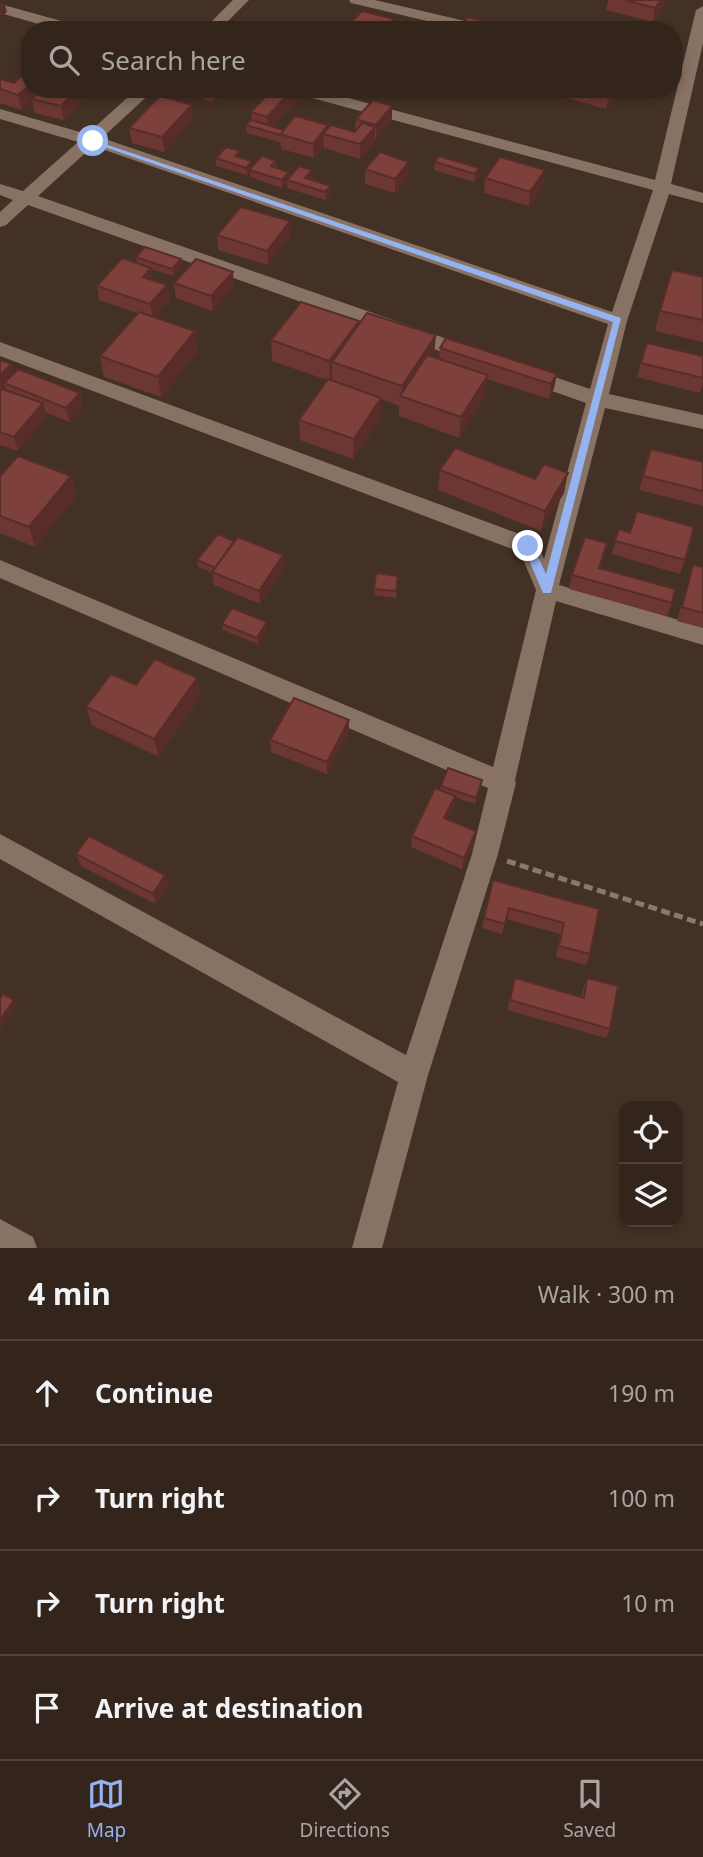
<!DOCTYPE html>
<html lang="en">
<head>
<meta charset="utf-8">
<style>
	:root { --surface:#33251c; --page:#3e3129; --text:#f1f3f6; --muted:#a9a5a3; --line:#4e423b; --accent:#95b2f1 }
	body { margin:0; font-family:"Noto Sans",sans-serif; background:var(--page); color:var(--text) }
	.controls { position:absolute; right:21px; bottom:21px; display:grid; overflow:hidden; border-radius:14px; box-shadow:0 4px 10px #0003 }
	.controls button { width:63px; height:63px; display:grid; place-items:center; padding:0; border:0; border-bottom:2px solid var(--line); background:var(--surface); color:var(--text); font:35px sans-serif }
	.stop { position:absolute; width:21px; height:21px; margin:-16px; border:5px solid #95b2f1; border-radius:50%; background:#fff }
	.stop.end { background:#95b2f1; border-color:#fff; box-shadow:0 2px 7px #0008 }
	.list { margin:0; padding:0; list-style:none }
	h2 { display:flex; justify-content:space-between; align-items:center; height:91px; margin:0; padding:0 28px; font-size:30px }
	h2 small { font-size:23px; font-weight:400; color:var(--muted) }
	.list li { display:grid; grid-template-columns:46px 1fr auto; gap:21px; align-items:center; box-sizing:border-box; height:105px; padding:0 28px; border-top:2px solid var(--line) }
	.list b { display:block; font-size:26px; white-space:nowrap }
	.list em { font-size:23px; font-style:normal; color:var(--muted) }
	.icon { flex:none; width:38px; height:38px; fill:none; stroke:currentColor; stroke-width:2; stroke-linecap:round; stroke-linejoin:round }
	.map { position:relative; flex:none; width:703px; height:1248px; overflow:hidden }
	.search { position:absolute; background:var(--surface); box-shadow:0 4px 10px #0003; left:21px; right:21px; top:21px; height:77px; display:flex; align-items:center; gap:18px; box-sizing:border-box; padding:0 24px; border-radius:28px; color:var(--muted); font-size:26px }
	.sheet { height:511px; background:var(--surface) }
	nav { display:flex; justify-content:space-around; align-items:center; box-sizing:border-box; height:98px; border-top:2px solid var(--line); background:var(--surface); font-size:19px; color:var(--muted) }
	nav a { display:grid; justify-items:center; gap:4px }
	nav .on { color:var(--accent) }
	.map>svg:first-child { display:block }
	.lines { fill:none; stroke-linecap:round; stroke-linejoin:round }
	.path { stroke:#89786e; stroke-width:5; stroke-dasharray:9 4.5; stroke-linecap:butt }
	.street { fill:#877264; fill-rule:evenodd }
	.wall { fill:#6c3733 }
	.shaded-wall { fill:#582d29 }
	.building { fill:#7d403b; stroke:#582d29; stroke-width:2 }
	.route { fill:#95b2f1 }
</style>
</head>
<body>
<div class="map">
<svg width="703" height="1248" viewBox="0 0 703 1248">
	<rect width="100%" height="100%" fill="#443125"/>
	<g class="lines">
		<!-- path -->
		<polyline class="path" points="507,861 703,924"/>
		<!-- street -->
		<g class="street">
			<polygon points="233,0 249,0 219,30 203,30"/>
			<polygon points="349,0 375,0 491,27 493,30 465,30 351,3"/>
			<polygon points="0,4 83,27 85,30 60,30 0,13"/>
			<polygon points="703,6 703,43 671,184 703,193 703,203 669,194 627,321 609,394 703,415 703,429 605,408 559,585 703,627 703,645 556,601 515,780 516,783 498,854 428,1075 382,1248 352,1248 398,1082 0,859 0,834 406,1055 472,854 488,788 0,578 0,560 493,767 536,590 520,552 0,356 0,342 536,540 544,559 586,403 521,380 518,375 521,370 528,368 590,389 608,324 93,146 38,196 476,349 479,354 476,359 462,359 28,205 6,225 0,227 0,212 13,200 0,195 0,184 23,191 78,142 0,119 0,109 87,134 137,89 155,89 102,138 612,312 653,190 290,92 288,89 315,89 655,180 696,10"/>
			<polygon points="0,1219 33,1237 37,1248 0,1248"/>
		</g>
	</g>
	<!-- wall -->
	<g class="wall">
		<polygon points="608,0 665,0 664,5 653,22 606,10"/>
		<polygon points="348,26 394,30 348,30"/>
		<polygon points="30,58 30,73 24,71 22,64"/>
		<polygon points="0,80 38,92 41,89 88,89 89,93 64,120 35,113 32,100 21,110 0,103"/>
		<polygon points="202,89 220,89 221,95 213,102 201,98 201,90"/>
		<polygon points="273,89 297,89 298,100 272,127 284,130 328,125 328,128 355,132 356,119 392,121 376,139 375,139 375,141 360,159 324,148 324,146 314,158 281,149 280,142 247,133 246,125 252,121 251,112"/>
		<polygon points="554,89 615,89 613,92 611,101 606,109 553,94"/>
		<polygon points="193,120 164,152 132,143 129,128"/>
		<polygon points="216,158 240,158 252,166 276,161 276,168 289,177 313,177 310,180 331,194 326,200 287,188 287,182 282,188 250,177 250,172 247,175 216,166"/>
		<polygon points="435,162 479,175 474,182 434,170"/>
		<polygon points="365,169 409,176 395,193 365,184"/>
		<polygon points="545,170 543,185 529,206 484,193 485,178"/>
		<polygon points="290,221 291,236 268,265 218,250 217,235"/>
		<polygon points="136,257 181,259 182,266 174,276 151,269 153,280 167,285 170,299 154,317 195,331 198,352 161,397 104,377 100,356 137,313 99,300 97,286 137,263"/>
		<polygon points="703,277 703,342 655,331 660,311"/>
		<polygon points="174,283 234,286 213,311 176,298"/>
		<polygon points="359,321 358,325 439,359 440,348 557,374 554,388 549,399 487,379 485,396 459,438 399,416 399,406 381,399 381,418 353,459 300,440 299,420 327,380 272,361 271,340"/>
		<polygon points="703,356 703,381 700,393 637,377 641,363"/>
		<polygon points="0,360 14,374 80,393 83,407 70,422 45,412 47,417 18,451 0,445"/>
		<polygon points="651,449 703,462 703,506 639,490"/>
		<polygon points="440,470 535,479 564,493 541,531 438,490"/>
		<polygon points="0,476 71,476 76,496 35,547 0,533"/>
		<polygon points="619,529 630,533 685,560 680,574 612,554"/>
		<polygon points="234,541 284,568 260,604 214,585 212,573 198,567 197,560"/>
		<polygon points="604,557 600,568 672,603 667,616 569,589 572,575"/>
		<polygon points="693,565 703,567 703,628 677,621"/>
		<polygon points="398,583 396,598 374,595 374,589"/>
		<polygon points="222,624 267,629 258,644 223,630"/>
		<polygon points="197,678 200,697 159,757 92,725 86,707 136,685"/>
		<polygon points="349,720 349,732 327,774 271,752 270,740"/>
		<polygon points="441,786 481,786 475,804 455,797 453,808 448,819 474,843 462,869 411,847 412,836 440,790"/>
		<polygon points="76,854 165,875 168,886 156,904 81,866"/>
		<polygon points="493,880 599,909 590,954 586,965 556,957 560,934 506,919 502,934 482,928"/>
		<polygon points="515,978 582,997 583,988 587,978 610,1029 606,1038 507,1010"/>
	</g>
	<!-- shaded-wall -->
	<g class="shaded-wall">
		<polygon points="661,0 665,0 664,5 653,22 655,8"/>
		<polygon points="5,5 7,12 0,18 0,9"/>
		<polygon points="394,19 394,30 385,30"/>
		<polygon points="487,22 486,30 480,30"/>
		<polygon points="30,85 30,89 37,89 39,95 32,99 32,100 21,110 18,95"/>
		<polygon points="77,89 88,89 89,93 64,120 61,106"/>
		<polygon points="218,89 220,89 221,95 213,102 212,94"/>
		<polygon points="293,89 297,89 298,100 268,131 267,117"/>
		<polygon points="612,89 613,89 611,101 606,109 609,94"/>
		<polygon points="192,105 193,120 164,152 162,137"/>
		<polygon points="392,106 392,121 376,139 376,125"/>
		<polygon points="328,125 328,135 323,134 324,146 314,158 313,144"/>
		<polygon points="375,127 375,141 360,159 360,144"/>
		<polygon points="252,161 253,169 249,170 250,172 247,175 246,168"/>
		<polygon points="409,162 409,176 395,193 395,179"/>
		<polygon points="479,168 479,175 474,182 475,174"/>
		<polygon points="312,170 313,177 305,186 305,178"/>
		<polygon points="545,170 543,185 529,206 530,192"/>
		<polygon points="289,172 289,180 287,180 287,182 282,188 282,180"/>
		<polygon points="331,186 331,194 326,200 325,192"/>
		<polygon points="290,221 291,236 268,265 267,251"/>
		<polygon points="181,259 182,266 174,276 172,269"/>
		<polygon points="151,268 153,283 143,277"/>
		<polygon points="233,272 234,286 213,311 211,296"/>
		<polygon points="167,285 170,299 153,319 150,304"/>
		<polygon points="359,321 358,342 332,362 332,378 330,381 329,361"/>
		<polygon points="195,331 198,352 161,397 158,377"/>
		<polygon points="436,335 434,356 407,398 402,396 402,386"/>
		<polygon points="11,364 15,379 4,383 6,389 2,393 0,386 0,376"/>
		<polygon points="557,374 554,388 549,399 551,384"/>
		<polygon points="488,375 485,396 459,438 461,417"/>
		<polygon points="80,393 83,407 70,422 66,408"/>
		<polygon points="381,398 381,418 353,459 354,439"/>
		<polygon points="43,403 47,417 18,451 14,437"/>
		<polygon points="568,473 564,493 541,531 545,511"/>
		<polygon points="71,476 76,496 35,547 29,527"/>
		<polygon points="283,555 284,568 260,604 259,591"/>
		<polygon points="267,622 267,629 258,644 257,638"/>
		<polygon points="197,678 200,697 159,757 154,739"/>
		<polygon points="349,720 349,732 327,774 327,762"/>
		<polygon points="455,796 453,808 443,830 444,818"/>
		<polygon points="476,831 474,843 462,869 464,858"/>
		<polygon points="165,875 168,886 156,904 153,894"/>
		<polygon points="14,1000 17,1005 0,1030 0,1020"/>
	</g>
	<!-- building -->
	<g class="building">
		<polygon points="625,0 661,0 655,8"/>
		<polygon points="0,3 5,5 0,9"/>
		<polygon points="362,11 394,19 385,30 363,30 348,26"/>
		<polygon points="468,17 487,22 480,30 457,30"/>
		<polygon points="281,22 290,24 287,28 296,30 274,30"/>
		<polygon points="28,58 30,58 30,66 22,64"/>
		<polygon points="22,76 30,79 30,85 18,95 0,89 0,80 1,79 14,83"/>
		<polygon points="41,89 77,89 61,106 32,99"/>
		<polygon points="202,89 218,89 212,94 201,90"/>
		<polygon points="273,89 293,89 267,117 251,112"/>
		<polygon points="591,89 612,89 609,94"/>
		<polygon points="160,96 192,105 162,137 129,128"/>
		<polygon points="373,100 392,106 376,125 356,119"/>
		<polygon points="295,116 328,125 313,144 280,134"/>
		<polygon points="251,120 284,130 280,135 246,125"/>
		<polygon points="362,123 375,127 360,144 323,134 331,125 355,132"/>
		<polygon points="226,147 240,151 235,156 252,161 246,168 216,158"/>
		<polygon points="380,152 409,162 395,179 365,169"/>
		<polygon points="262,156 276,161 271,166 289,172 282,180 249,170"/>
		<polygon points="439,156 479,168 475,174 435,162"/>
		<polygon points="500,157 545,170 530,192 485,178"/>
		<polygon points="299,166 312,170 305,178 331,186 325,192 287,180"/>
		<polygon points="241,207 290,221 267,251 217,235"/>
		<polygon points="145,247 181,259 172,269 136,257"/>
		<polygon points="122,258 151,268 143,277 167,285 150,304 97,286"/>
		<polygon points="196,259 233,272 211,296 174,283"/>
		<polygon points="672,270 703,277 703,320 660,311"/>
		<polygon points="301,302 359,321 329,361 271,340"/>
		<polygon points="139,312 195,331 158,377 100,356"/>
		<polygon points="367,313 436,335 402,386 332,362"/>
		<polygon points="446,338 557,374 551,384 440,348"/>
		<polygon points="647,343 703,356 703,378 641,363"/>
		<polygon points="427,355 488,375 461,417 400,396"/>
		<polygon points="0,360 11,364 0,376"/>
		<polygon points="18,369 80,393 66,408 4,383"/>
		<polygon points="328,379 381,398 354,439 299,420"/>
		<polygon points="2,389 43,403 14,437 0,432 0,391"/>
		<polygon points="455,448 535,479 544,464 568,473 545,511 440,470"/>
		<polygon points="651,449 703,462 703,491 643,476"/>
		<polygon points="18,456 71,476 29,527 0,516 0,476"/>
		<polygon points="637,511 694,527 685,560 615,541 619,529 630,533"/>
		<polygon points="218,534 234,541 215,568 197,560"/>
		<polygon points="238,537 283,555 259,591 212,572"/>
		<polygon points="585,537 607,543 599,568 675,589 672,603 572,575"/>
		<polygon points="693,565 703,567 703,613 682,607"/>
		<polygon points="376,573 398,576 396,591 374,589"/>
		<polygon points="232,608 267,622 257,638 222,624"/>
		<polygon points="155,659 197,678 154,739 86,707 111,674 136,685"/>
		<polygon points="294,698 349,720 327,762 270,740"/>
		<polygon points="448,768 482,780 476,798 441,786"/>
		<polygon points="435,788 455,796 444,818 476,831 464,858 412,836"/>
		<polygon points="89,836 165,875 153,894 76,854"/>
		<polygon points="493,880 599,909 590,954 559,946 564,923 509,908 505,924 484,918"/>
		<polygon points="515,978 584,998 587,978 618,986 610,1029 510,1000"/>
		<polygon points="3,994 14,1000 0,1020 0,999"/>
	</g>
	<!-- route -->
	<polygon class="route" points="90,139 621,318 551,593 543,593 523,546 525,543 532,543 546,574 613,322 90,142"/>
</svg>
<div class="controls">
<button><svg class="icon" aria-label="locate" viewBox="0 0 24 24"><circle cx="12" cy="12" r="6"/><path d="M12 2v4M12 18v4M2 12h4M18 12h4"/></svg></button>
<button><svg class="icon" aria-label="layers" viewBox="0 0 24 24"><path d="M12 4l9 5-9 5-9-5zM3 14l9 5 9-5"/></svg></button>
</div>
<div class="stop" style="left:93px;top:141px"></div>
<div class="stop end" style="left:528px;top:546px"></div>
<div class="search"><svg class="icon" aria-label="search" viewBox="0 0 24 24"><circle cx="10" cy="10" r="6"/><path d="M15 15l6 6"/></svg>Search here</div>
</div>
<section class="sheet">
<h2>4 min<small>Walk · 300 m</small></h2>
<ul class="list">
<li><svg class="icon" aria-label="ahead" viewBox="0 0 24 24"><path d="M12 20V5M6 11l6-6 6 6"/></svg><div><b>Continue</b></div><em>190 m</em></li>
<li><svg class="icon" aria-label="right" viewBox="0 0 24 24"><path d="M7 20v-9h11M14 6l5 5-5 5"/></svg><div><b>Turn right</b></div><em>100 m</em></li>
<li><svg class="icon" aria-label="right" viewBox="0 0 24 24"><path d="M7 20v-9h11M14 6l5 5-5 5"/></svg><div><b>Turn right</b></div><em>10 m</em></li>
<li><svg class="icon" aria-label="arrive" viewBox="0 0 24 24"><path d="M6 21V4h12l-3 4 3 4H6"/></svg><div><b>Arrive at destination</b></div></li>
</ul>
</section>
<nav>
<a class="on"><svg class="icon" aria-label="map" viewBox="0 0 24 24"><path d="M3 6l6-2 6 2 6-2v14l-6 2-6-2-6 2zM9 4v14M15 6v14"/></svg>Map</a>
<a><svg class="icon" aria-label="directions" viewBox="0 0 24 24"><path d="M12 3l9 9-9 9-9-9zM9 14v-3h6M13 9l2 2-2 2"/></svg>Directions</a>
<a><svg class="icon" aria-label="saved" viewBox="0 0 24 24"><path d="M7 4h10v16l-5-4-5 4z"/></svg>Saved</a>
</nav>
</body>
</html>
